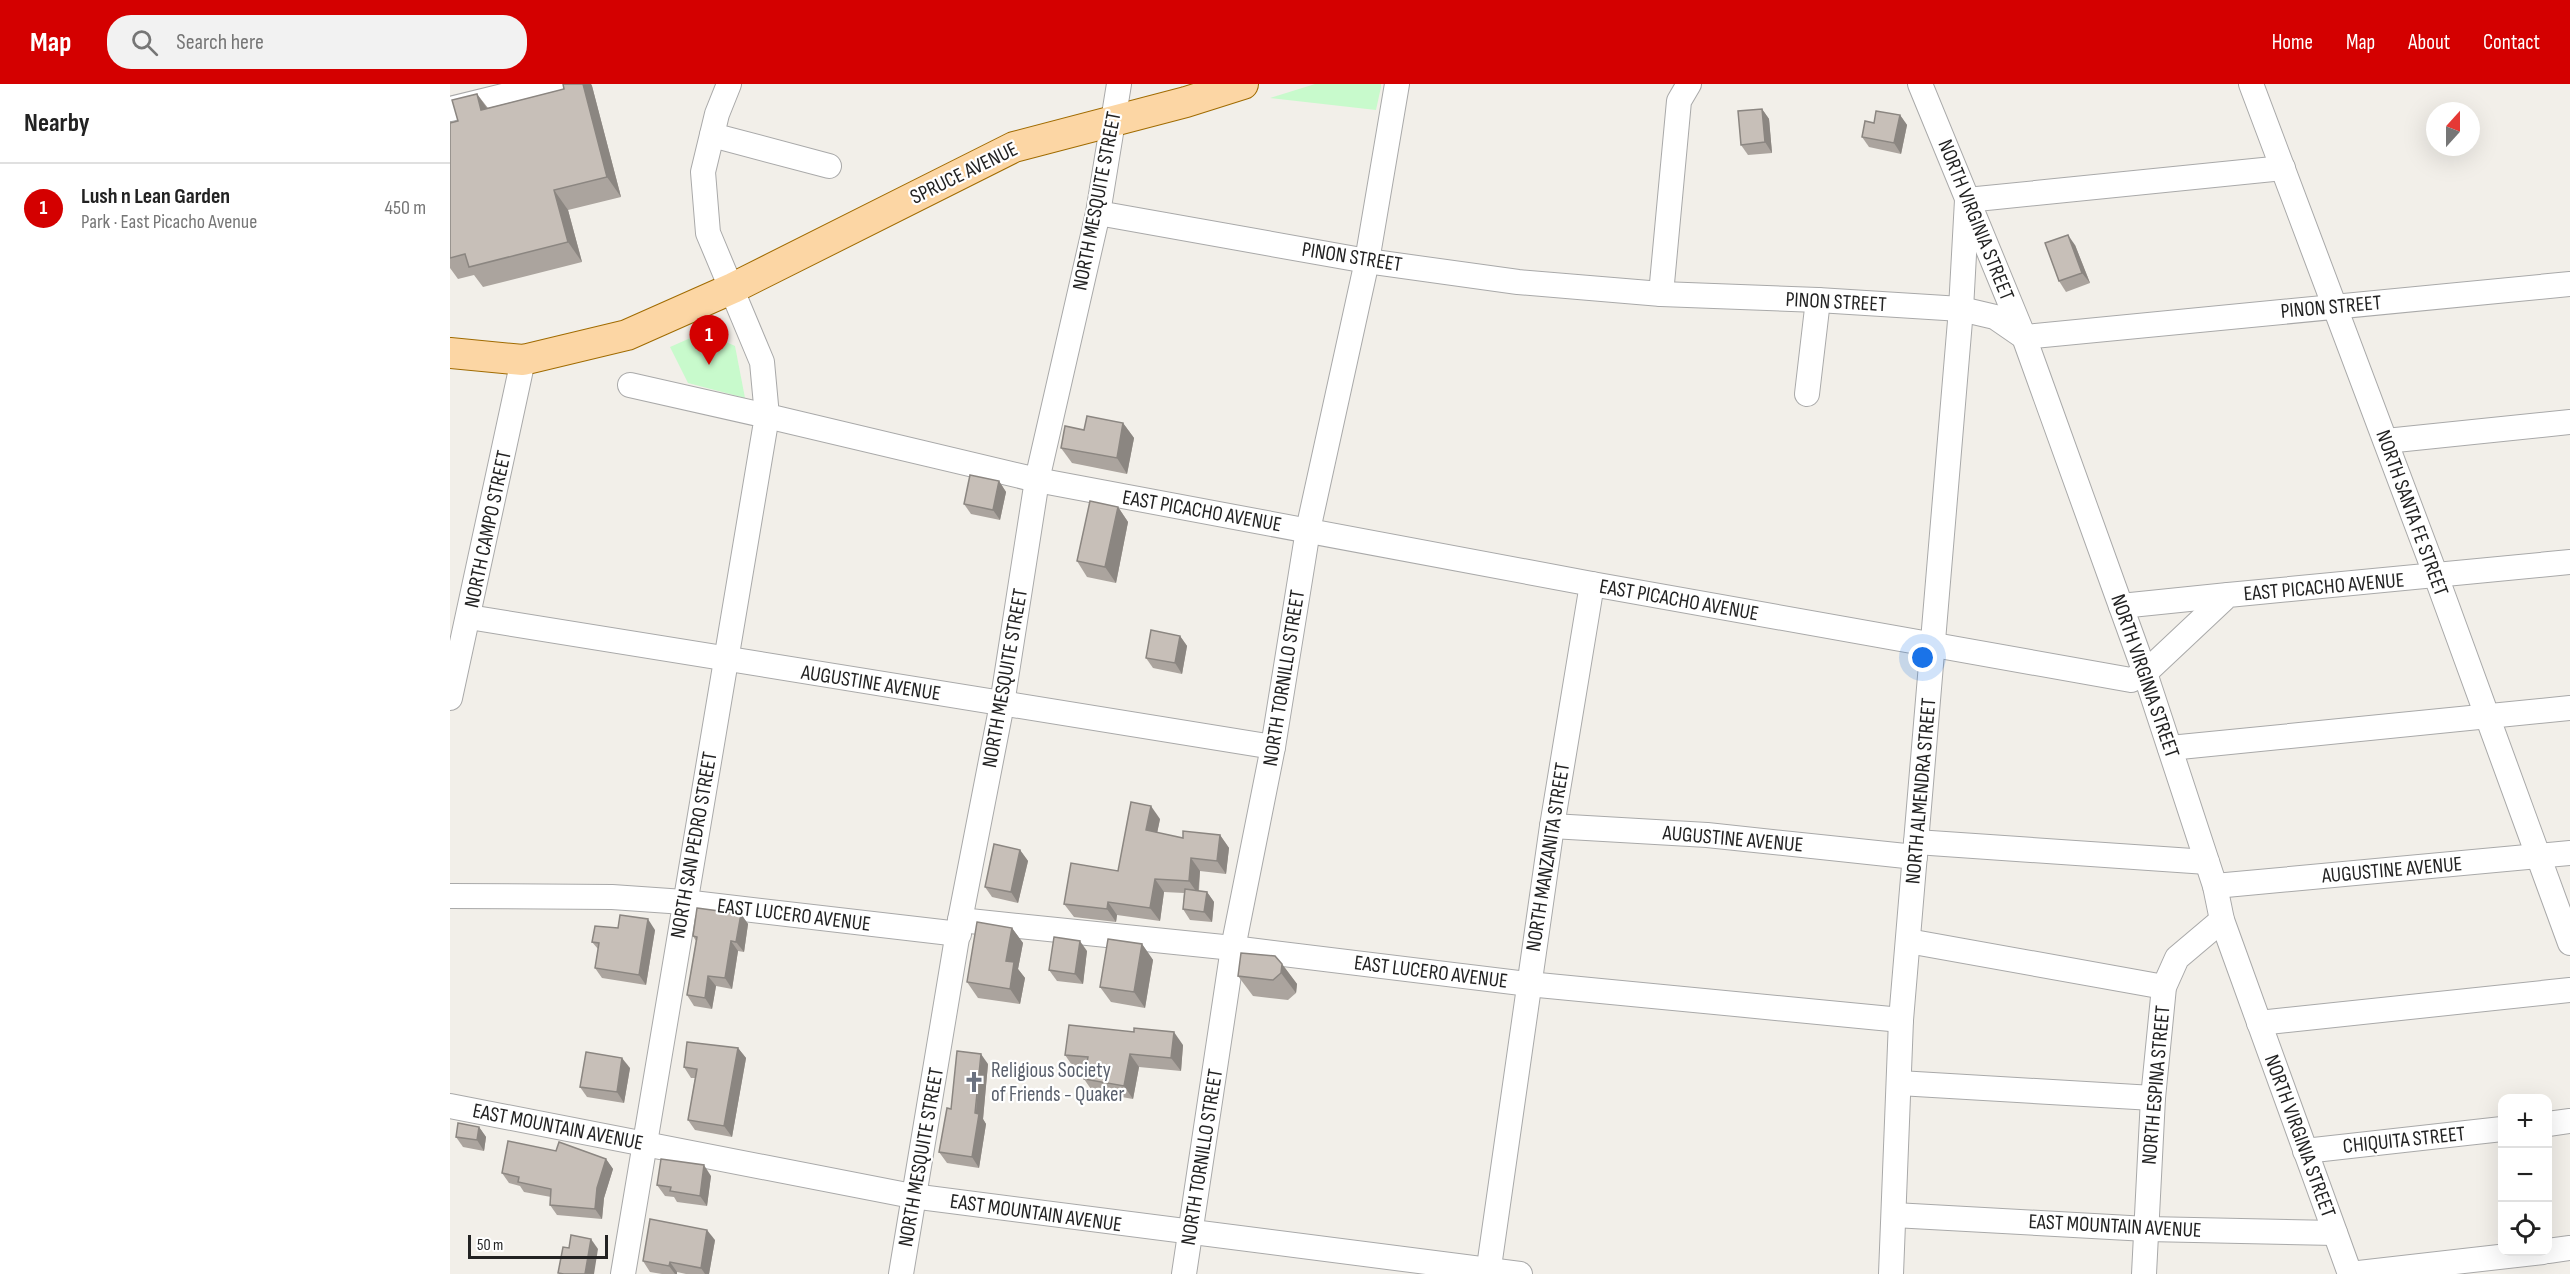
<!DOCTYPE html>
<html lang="en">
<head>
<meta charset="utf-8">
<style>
	:root { --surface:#fff; --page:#f2f2f2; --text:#222; --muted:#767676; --line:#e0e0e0; --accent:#d40000 }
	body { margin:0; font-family:"Sofia Sans Condensed",sans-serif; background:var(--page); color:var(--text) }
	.controls { position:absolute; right:18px; bottom:18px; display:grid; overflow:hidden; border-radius:12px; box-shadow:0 6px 24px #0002 }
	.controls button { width:54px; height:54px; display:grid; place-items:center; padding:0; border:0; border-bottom:2px solid var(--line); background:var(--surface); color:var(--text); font:30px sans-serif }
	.compass { position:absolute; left:1976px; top:18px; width:54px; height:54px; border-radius:50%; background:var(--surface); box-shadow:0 6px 24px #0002; rotate:21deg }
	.scale { position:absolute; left:18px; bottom:15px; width:140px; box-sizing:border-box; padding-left:6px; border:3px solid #222; border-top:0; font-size:16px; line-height:21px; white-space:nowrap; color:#222; -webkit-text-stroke:4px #fff; paint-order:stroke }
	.you { position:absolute; left:1473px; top:574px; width:21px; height:21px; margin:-15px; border:4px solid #fff; border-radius:50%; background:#1a73e8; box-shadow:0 0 0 9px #1a73e833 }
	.badge { display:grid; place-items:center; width:39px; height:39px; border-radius:50%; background:var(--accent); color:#fff; font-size:20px; font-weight:700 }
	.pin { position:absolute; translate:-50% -50px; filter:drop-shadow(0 2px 3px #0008) }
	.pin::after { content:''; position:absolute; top:32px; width:21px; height:18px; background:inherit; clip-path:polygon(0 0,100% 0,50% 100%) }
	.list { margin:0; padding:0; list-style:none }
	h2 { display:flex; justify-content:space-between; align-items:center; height:78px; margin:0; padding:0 24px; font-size:26px }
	h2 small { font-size:20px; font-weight:400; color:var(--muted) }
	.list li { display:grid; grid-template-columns:39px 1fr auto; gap:18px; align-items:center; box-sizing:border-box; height:90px; padding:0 24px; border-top:2px solid var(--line) }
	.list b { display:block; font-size:22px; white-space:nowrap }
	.list p { margin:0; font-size:20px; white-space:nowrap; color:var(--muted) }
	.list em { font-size:20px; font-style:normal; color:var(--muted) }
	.icon { flex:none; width:33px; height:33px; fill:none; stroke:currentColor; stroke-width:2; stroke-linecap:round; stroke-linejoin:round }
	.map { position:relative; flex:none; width:2120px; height:1190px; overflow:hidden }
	header { display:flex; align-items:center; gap:36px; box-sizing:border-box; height:84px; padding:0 30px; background:var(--accent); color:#fff }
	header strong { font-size:28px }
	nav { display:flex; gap:33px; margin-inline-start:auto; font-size:21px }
	.search { width:420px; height:54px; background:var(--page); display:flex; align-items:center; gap:15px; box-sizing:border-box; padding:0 21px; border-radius:24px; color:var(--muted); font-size:22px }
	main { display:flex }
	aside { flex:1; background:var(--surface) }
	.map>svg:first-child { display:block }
	.park { fill:#c8facc }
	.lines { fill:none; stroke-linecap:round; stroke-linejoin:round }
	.minor-casing { stroke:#a9a9a9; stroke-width:26 }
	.major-casing { stroke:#a06b00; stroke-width:32 }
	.minor { stroke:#fff; stroke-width:24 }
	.major { stroke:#fcd6a4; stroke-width:30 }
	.wall { fill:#aba49e }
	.shaded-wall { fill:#8b8681 }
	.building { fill:#c7bfb8; stroke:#8b8681; stroke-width:1.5 }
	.labels { text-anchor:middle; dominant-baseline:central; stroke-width:4.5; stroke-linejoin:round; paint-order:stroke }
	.street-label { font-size:21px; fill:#222; stroke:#fff }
	.worship-label { font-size:21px; fill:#5b616d; stroke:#fff; text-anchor:start }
</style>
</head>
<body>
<header>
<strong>Map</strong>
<div class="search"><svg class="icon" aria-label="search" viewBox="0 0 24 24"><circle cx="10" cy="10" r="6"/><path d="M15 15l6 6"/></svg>Search here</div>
<nav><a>Home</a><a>Map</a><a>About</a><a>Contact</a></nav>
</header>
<main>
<aside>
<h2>Nearby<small></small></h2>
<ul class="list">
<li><span class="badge">1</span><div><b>Lush n Lean Garden</b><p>Park · East Picacho Avenue</p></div><em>450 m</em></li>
</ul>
</aside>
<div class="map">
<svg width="2120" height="1190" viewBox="0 0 2120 1190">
	<rect width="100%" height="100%" fill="#f2efe9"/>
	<!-- park -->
	<g class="park">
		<polygon points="865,0 931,0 931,3 926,26 820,14"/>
		<polygon points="254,248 285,262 295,314 238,299 220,263"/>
	</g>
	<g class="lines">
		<defs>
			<g id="minor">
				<polyline points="279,0 267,30 253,88 258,149 312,278 317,332 587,396 1142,500 1681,596 1695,589 1778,511 2120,478"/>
				<polyline points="1470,0 1574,253 1695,589 1765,802 1772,836 1900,1190"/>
				<polyline points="1801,0 1986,492 2120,859"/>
				<polyline points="0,25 102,0"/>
				<polyline points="262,51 379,82"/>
				<polyline points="648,129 917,177 1068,198 1211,210 1368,216 1511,225 1545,233 1574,253 2120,200"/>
				<polyline points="1211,210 1229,17 1239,0"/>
				<polyline points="1357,310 1368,216"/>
				<polyline points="1936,357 2120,338"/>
				<polyline points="1671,522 1778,511"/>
				<polyline points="19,533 823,663"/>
				<polyline points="0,614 73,276"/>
				<polyline points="1720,664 2120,624"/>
				<polyline points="1102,742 1257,751 1465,773"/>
				<polyline points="1466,758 1757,778"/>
				<polyline points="1765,802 2120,769"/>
				<polyline points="0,812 162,813 234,818 509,850"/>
				<polyline points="510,836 783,864 1078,900 1451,936"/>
				<polyline points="1458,857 1714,903"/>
				<polyline points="1809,939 2120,906"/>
				<polyline points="1449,999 1703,1014"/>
				<polyline points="0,1022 462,1112 1070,1190"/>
				<polyline points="2098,1040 2120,1037"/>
				<polyline points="1855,1067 2052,1045"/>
				<polyline points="1444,1131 1697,1145 1885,1149"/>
				<polyline points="2098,1167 2120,1164"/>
				<polyline points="173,1190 317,332 180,301"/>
				<polyline points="451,1190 510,836 552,620 587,396 648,129 669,0"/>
				<polyline points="734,1190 783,864 823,663 858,446 917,177 947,0"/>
				<polyline points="1038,1190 1102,742 1142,500"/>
				<polyline points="1441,1190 1451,936 1511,225 1517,116 1833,84"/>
				<polyline points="1694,1190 1703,1014 1714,903 1727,874 1772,836"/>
				<polyline points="1900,1190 2093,1168"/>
			</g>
			<polyline id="major" points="0,269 73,276 177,251 283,204 564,63 736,18 793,0"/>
		</defs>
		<!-- minor casing -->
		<use href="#minor" class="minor-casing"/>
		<!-- major casing -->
		<use href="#major" class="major-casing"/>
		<!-- minor -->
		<use href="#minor" class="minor"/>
		<!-- major -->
		<use href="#major" class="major"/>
	</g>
	<!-- wall -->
	<g class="wall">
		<polygon points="113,0 141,0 142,2 171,113 118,126 132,178 33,203 24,191 8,195 0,184 0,39 8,37 27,10 38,24 114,5"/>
		<polygon points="1312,25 1319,35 1322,69 1298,71 1291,61"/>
		<polygon points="1450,31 1457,41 1451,70 1419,63 1412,53 1424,39"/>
		<polygon points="1625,161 1640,199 1616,208 1609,197"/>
		<polygon points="673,339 684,354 677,390 622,379 611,364 634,346"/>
		<polygon points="549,397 556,408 550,436 521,430 514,420"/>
		<polygon points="668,423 678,438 666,499 637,493 627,477"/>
		<polygon points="730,552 737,562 732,590 703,584 696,574"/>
		<polygon points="710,735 707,749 733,754 770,751 779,764 776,790 750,787 749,807 757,808 764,818 762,838 740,836 733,825 734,809 714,808 710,837 667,831 666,838 624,833 614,820 668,787"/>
		<polygon points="570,766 578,777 568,819 542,813 535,803"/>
		<polygon points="291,830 298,840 294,868 288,867 282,905 266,902 262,925 244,922 237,911 246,857 243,852"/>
		<polygon points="168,844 205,846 196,901 152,894 145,884 148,865 142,858"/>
		<polygon points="562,844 573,859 568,885 575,894 570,920 528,914 517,898"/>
		<polygon points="692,860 703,876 695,924 661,918 650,903"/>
		<polygon points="637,867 633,900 607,897 599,886"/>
		<polygon points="832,880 847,900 846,909 838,916 803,912 788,892"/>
		<polygon points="733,961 731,987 689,983 683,1015 643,1008 634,995 636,985 624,984 615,971"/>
		<polygon points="288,964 296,974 282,1053 245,1046 238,1036 245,994 241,994 234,983"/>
		<polygon points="538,980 533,1035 536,1040 529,1084 497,1079 489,1068 501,1025"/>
		<polygon points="180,984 174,1019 137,1013 130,1003"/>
		<polygon points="29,1043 36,1053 34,1067 13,1063 6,1053"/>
		<polygon points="106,1067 156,1075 163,1085 154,1114 152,1135 107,1131 100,1121 101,1113 74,1108 70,1102 59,1099 52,1089"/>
		<polygon points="261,1092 257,1122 227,1118 224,1113 215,1112 207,1101"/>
		<polygon points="265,1156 259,1190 236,1190 227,1188 227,1190 212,1190 200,1188 193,1177"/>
	</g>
	<!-- shaded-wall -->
	<g class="shaded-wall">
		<polygon points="133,0 141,0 142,2 171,113 157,93"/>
		<polygon points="27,10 41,30 31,26"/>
		<polygon points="1312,25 1319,35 1322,69 1315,58"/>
		<polygon points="1450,31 1457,41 1451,70 1444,59"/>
		<polygon points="104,106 118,126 132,178 118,158"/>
		<polygon points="1618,151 1625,161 1640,199 1632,189"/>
		<polygon points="673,339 684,354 677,390 667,374"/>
		<polygon points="549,397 556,408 550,436 543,426"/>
		<polygon points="668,423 678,438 666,499 655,483"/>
		<polygon points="730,552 737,562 732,590 725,579"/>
		<polygon points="701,722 710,735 705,759 696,746"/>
		<polygon points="770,751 779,764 776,790 767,777"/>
		<polygon points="570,766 578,777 568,819 561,808"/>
		<polygon points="741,774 750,787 748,810 739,797"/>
		<polygon points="705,795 714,808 710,837 700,824"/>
		<polygon points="757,808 764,818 762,838 754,828"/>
		<polygon points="658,818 667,831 666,838 657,825"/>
		<polygon points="291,830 298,840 294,868 286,858"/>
		<polygon points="198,835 205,846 196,901 189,891"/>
		<polygon points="562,844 573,859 568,885 575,894 570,920 560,905 556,877"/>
		<polygon points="281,857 288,867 282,905 275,894"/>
		<polygon points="630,857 637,867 633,900 625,890"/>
		<polygon points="692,860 703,876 695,924 684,908"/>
		<polygon points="832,880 847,900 846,909 831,889"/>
		<polygon points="258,892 266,902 262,925 255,914"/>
		<polygon points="724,948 733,961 731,987 721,974"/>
		<polygon points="288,964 296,974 282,1053 274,1042"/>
		<polygon points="531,970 538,980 533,1035 536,1040 529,1084 522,1073"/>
		<polygon points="680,970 689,983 683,1015 674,1002"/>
		<polygon points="172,974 180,984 174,1019 167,1008"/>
		<polygon points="29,1043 36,1053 34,1067 27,1056"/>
		<polygon points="156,1075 163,1085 154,1114 152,1135 145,1125 147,1104"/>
		<polygon points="254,1081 261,1092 257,1122 250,1112"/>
		<polygon points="257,1146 265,1156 259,1190 255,1190 251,1184"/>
		<polygon points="141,1155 148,1165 144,1190 135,1190"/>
		<polygon points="220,1178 227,1188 227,1190 225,1190 219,1182"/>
	</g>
	<!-- building -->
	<g class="building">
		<polygon points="113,0 133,0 157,93 104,106 118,158 19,183 15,170 0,174 0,39 8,37 2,16 27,10 31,26 114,5"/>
		<polygon points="1312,25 1315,58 1291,61 1288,27"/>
		<polygon points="1426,27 1450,31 1444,59 1412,53 1415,37 1424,39"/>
		<polygon points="1618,151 1632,189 1609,197 1595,159"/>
		<polygon points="637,332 673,339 667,374 611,364 615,342 634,346"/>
		<polygon points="520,391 549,397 543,426 514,420"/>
		<polygon points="640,417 668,423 655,483 627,477"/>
		<polygon points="701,546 730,552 725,579 696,574"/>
		<polygon points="681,718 701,722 696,746 733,754 733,747 770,751 767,777 741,774 739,797 705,795 700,824 658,818 657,825 614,820 621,779 668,787"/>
		<polygon points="544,760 570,766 561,808 535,803"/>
		<polygon points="735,805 757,808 754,828 733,825"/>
		<polygon points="247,824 291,830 286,858 281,857 275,894 258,892 255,914 237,911 247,853 243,852"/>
		<polygon points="170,831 198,835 189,891 145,884 149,859 142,858 145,842 168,844"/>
		<polygon points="527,838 562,844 556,877 564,878 560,905 517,898"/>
		<polygon points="604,853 630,857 625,890 599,886"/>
		<polygon points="658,855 692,860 684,908 650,903"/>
		<polygon points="791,869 825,872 832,880 831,889 823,896 788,892"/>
		<polygon points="619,941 684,948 684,944 724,948 721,974 680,970 674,1002 634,995 638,973 615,971"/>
		<polygon points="237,958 288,964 274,1042 238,1036 247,985 234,983"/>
		<polygon points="507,967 531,970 525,1029 529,1030 522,1073 489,1068 497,1024 501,1025"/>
		<polygon points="136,968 172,974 167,1008 130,1003"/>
		<polygon points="8,1039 29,1043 27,1056 6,1053"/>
		<polygon points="58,1057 106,1067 109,1058 156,1075 147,1104 145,1125 100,1121 101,1105 68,1098 69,1093 52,1089"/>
		<polygon points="211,1075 254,1081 250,1112 220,1107 221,1103 207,1101"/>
		<polygon points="200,1135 257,1146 251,1184 220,1178 219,1182 193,1177"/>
		<polygon points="121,1151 141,1155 135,1190 114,1190 108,1189 113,1163 119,1164"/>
	</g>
	<!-- icons -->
	<defs>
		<symbol id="church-bare" viewBox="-9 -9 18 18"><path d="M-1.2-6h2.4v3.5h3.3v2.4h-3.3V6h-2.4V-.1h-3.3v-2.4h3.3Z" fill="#6b7280" stroke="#fff" stroke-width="2.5" paint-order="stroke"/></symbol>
	</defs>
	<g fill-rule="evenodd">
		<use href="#church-bare" x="509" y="983" width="30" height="30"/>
	</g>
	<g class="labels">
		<!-- street labels -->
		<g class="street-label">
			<text transform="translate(514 89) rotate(-26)">SPRUCE AVENUE</text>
			<text transform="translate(647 117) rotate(-79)">NORTH MESQUITE STREET</text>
			<text transform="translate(1526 136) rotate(68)">NORTH VIRGINIA STREET</text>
			<text transform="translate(902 173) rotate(9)">PINON STREET</text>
			<text transform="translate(1386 218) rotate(3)">PINON STREET</text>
			<text transform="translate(1881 223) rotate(-5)">PINON STREET</text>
			<text transform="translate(752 427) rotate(10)">EAST PICACHO AVENUE</text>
			<text transform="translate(1962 429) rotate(70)">NORTH SANTA FE STREET</text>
			<text transform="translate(38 445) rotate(-78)">NORTH CAMPO STREET</text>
			<text transform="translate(1874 503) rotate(-5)">EAST PICACHO AVENUE</text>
			<text transform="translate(1229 516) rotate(10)">EAST PICACHO AVENUE</text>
			<text transform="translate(1695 592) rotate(71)">NORTH VIRGINIA STREET</text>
			<text transform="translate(555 594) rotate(-80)">NORTH MESQUITE STREET</text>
			<text transform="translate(834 594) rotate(-81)">NORTH TORNILLO STREET</text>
			<text transform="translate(421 599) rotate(9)">AUGUSTINE AVENUE</text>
			<text transform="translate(1471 707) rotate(-85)">NORTH ALMENDRA STREET</text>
			<text transform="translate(1283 755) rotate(5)">AUGUSTINE AVENUE</text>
			<text transform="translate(244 761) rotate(-80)">NORTH SAN PEDRO STREET</text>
			<text transform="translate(1098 773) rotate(-81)">NORTH MANZANITA STREET</text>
			<text transform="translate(1942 786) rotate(-5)">AUGUSTINE AVENUE</text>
			<text transform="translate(344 831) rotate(7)">EAST LUCERO AVENUE</text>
			<text transform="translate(981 888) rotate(7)">EAST LUCERO AVENUE</text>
			<text transform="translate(1706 1001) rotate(-85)">NORTH ESPINA STREET</text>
			<text transform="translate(108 1043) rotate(11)">EAST MOUNTAIN AVENUE</text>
			<text transform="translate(1850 1052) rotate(70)">NORTH VIRGINIA STREET</text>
			<text transform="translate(1954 1056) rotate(-6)">CHIQUITA STREET</text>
			<text transform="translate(471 1073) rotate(-80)">NORTH MESQUITE STREET</text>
			<text transform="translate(752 1073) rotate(-81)">NORTH TORNILLO STREET</text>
			<text transform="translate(586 1129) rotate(8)">EAST MOUNTAIN AVENUE</text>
			<text transform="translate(1665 1142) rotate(3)">EAST MOUNTAIN AVENUE</text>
		</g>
		<!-- worship labels -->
		<g class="worship-label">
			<text x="541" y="986">Religious Society<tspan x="541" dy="24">of Friends - Quaker</tspan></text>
		</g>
	</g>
</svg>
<div class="controls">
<button>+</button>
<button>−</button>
<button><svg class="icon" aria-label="locate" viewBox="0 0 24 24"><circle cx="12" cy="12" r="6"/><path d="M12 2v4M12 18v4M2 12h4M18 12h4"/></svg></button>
</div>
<svg class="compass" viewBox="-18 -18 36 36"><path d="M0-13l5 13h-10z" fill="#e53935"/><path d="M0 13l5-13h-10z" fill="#767676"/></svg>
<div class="scale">50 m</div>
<div class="you"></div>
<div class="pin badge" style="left:259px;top:281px">1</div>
</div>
</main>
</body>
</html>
